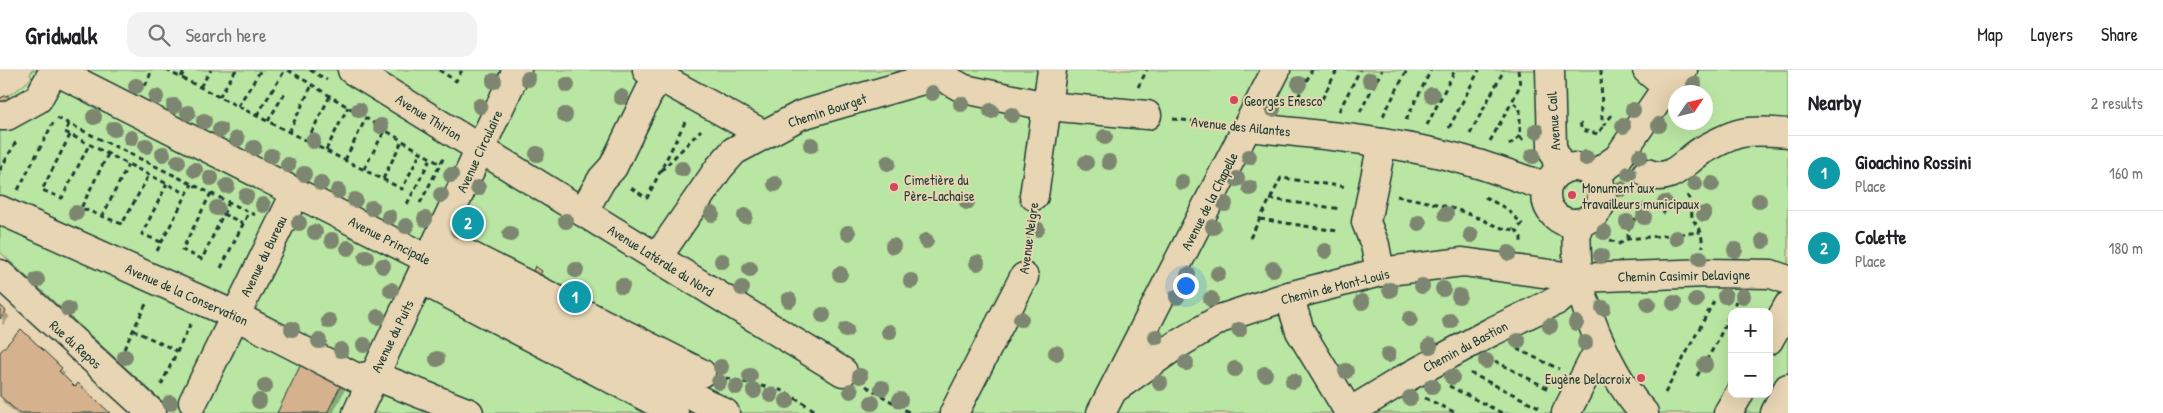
<!DOCTYPE html>
<html lang="en">
<head>
<meta charset="utf-8">
<style>
	:root { --surface:#fff; --page:#f2f2f2; --text:#202124; --muted:#757577; --line:#e0e0e0; --accent:#d1495b }
	body { margin:0; font-family:"Patrick Hand",sans-serif; background:var(--page); color:var(--text) }
	.controls { position:absolute; right:15px; bottom:15px; display:grid; overflow:hidden; border-radius:10px; box-shadow:0 5px 20px #0002 }
	.controls button { width:45px; height:45px; display:grid; place-items:center; padding:0; border:0; border-bottom:1px solid var(--line); background:var(--surface); color:var(--text); font:25px sans-serif }
	.compass { position:absolute; left:1668px; top:15px; width:45px; height:45px; border-radius:50%; background:var(--surface); box-shadow:0 5px 20px #0002; rotate:55deg }
	.you { position:absolute; left:1185px; top:215px; width:18px; height:18px; margin:-12px; border:4px solid #fff; border-radius:50%; background:#1a73e8; box-shadow:0 0 0 8px #1a73e833 }
	.badge { display:grid; place-items:center; width:32px; height:32px; border-radius:50%; background:var(--accent); color:#fff; font-size:16px; font-weight:700 }
	.pin { position:absolute; translate:-50% -50%; border:2px solid #fff; box-shadow:0 1px 5px #0006 }
	.list { margin:0; padding:0; list-style:none }
	h2 { display:flex; justify-content:space-between; align-items:center; height:65px; margin:0; padding:0 20px; font-size:21px }
	h2 small { font-size:16px; font-weight:400; color:var(--muted) }
	.list li { display:grid; grid-template-columns:32px 1fr auto; gap:15px; align-items:center; box-sizing:border-box; height:75px; padding:0 20px; border-top:1px solid var(--line) }
	.list b { display:block; font-size:19px; white-space:nowrap }
	.list p { margin:0; font-size:16px; white-space:nowrap; color:var(--muted) }
	.list em { font-size:16px; font-style:normal; color:var(--muted) }
	.icon { flex:none; width:28px; height:28px; fill:none; stroke:currentColor; stroke-width:2; stroke-linecap:round; stroke-linejoin:round }
	.map { position:relative; flex:none; width:1788px; height:343px; overflow:hidden }
	header { display:flex; align-items:center; gap:30px; box-sizing:border-box; height:70px; padding:0 25px; background:var(--surface); border-bottom:1px solid var(--line) }
	header strong { font-size:24px }
	nav { display:flex; gap:28px; margin-inline-start:auto; font-size:18px }
	.search { width:350px; height:45px; background:var(--page); display:flex; align-items:center; gap:12px; box-sizing:border-box; padding:0 18px; border-radius:15px; color:var(--muted); font-size:19px }
	main { display:flex }
	aside { flex:1; background:var(--surface) }
	.map>svg:first-child { display:block }
	.green { fill:#bae6a3; stroke:#6c926c; fill-rule:evenodd }
	.building { fill:#d5b18d; stroke:#1f3d34; filter:url(#shadow) }
	.lines { fill:none; stroke-linecap:round; stroke-linejoin:round }
	.minor-casing { stroke:#1f3d34; stroke-width:31 }
	.path { stroke:#1f3d34; stroke-width:3; stroke-dasharray:5 4; stroke-linecap:butt }
	.minor { stroke:#e7d5b3; stroke-width:28 }
	.tree { fill:#7d8670 }
	.poi-dot { fill:#d1495b; stroke:#e7d5b3; stroke-width:2 }
	.labels { text-anchor:middle; dominant-baseline:central; stroke-width:4; stroke-linejoin:round; paint-order:stroke }
	.poi-label { font-size:14px; fill:#1f3d34; stroke:#e7d5b3; text-anchor:start }
	.street-label { font-size:14px; fill:#1f3d34; stroke:#e7d5b3 }
</style>
</head>
<body>
<header>
<strong>Gridwalk</strong>
<div class="search"><svg class="icon" aria-label="search" viewBox="0 0 24 24"><circle cx="10" cy="10" r="6"/><path d="M15 15l6 6"/></svg>Search here</div>
<nav><a>Map</a><a>Layers</a><a>Share</a></nav>
</header>
<main>
<div class="map">
<svg width="1788" height="343" viewBox="0 0 1788 343">
	<defs>
		<filter id="shadow"><feDropShadow dx="3" dy="5.5" stdDeviation="0" flood-color="#0004"/></filter>
	</defs>
	<rect width="100%" height="100%" fill="#e7d5b3"/>
	<filter id="ink" filterUnits="userSpaceOnUse"><feTurbulence type="fractalNoise" baseFrequency=".02" numOctaves="2"/><feDisplacementMap in="SourceGraphic" scale="10" xChannelSelector="R" yChannelSelector="G"/><feConvolveMatrix kernelMatrix="1 2 1 2 8 2 1 2 1" color-interpolation-filters="sRGB"/></filter>
	<g filter="url(#ink)">
		<!-- green -->
		<path class="green" d="M 32,0 L 1788,0 L 1788,343 L 175,343 L 0,182 L 0,28 C 14,24 22,17 32,7 L 30,5 ZM 1676,22 L 1706,22 L 1706,52 L 1676,52 ZM 1732,242 L 1769,242 L 1769,324 L 1732,324 Z"/>
		<!-- building -->
		<g class="building">
			<polygon points="8,25 9,34 0,41 0,28"/>
			<polygon points="535,196 542,201 540,205 533,201"/>
			<polygon points="0,235 6,241 0,249"/>
			<polygon points="21,259 62,298 59,301 75,317 78,313 110,343 19,343 0,326 0,282"/>
			<polygon points="305,286 344,309 327,343 277,343"/>
		</g>
		<g class="lines">
			<defs>
				<g id="minor">
					<polyline points="54,0 443,197 725,343"/>
					<polyline points="352,0 843,302"/>
					<polyline points="647,0 763,64"/>
					<polyline points="1550,0 1552,76 1560,101"/>
					<polyline points="1647,0 1667,17"/>
					<polyline points="0,46 7,46 38,29 54,0"/>
					<path d="M 1247,57 C 1307,63 1368,69 1427,81 C 1468,89 1508,104 1547,117"/>
					<circle cx="1574" cy="125" r="28"/>
					<path d="M 1647,103 C 1672,114 1684,91 1703,80 C 1714,74 1730,65 1742,63 C 1756,60 1774,62 1788,63"/>
					<polyline points="1594,105 1618,88 1673,8 1683,0"/>
					<polyline points="1034,126 1052,0"/>
					<polyline points="0,140 234,245 357,308 373,305 469,343"/>
					<polyline points="583,142 602,109 613,97 660,0"/>
					<path d="M 1576,153 C 1577,171 1576,192 1579,210 C 1588,252 1614,311 1644,343"/>
					<polyline points="439,170 701,303"/>
					<polyline points="657,188 719,98 734,81 801,45 926,9 934,2 964,19 1047,36 1147,45"/>
					<polyline points="1380,202 1375,175 1366,152 1382,73"/>
					<polyline points="0,204 152,343"/>
					<polyline points="420,209 660,334 674,343"/>
					<polyline points="1289,226 1300,261 1349,342"/>
					<polyline points="1769,270 1788,236"/>
					<polyline points="1114,319 1175,276 1220,249 1289,226 1380,202 1463,192 1579,208 1707,203 1771,204 1788,210"/>
					<polyline points="193,332 296,122"/>
					<polyline points="357,343 517,0"/>
					<polyline points="954,343 1024,207"/>
					<polyline points="1101,343 1276,0"/>
					<polyline points="1348,343 1404,309 1491,262 1560,229 1579,208"/>
					<polyline points="1566,343 1601,275"/>
					<polyline points="1728,343 1739,324"/>
					<polyline points="1775,343 1788,318"/>
				</g>
			</defs>
			<!-- minor casing -->
			<use href="#minor" class="minor-casing"/>
			<!-- path -->
			<g class="path">
				<polyline points="166,0 402,119 421,82"/>
				<polyline points="288,0 440,94"/>
				<polyline points="310,0 327,10"/>
				<polyline points="439,0 456,11 462,0"/>
				<polyline points="1518,0 1520,15 1512,32 1520,38 1520,66 1524,72"/>
				<polyline points="1601,0 1602,49 1604,55 1612,45"/>
				<polyline points="181,7 185,0"/>
				<polyline points="145,16 150,5 150,0"/>
				<polyline points="200,17 211,0"/>
				<polyline points="1138,17 1147,0"/>
				<polyline points="219,27 236,0"/>
				<polyline points="1294,35 1312,0"/>
				<polyline points="238,36 261,0"/>
				<polyline points="1318,37 1337,0"/>
				<polyline points="1339,41 1360,0"/>
				<polyline points="1360,42 1382,0"/>
				<polyline points="257,45 285,0"/>
				<polyline points="1383,46 1407,0"/>
				<polyline points="57,48 255,145"/>
				<polyline points="1173,49 1219,54"/>
				<polyline points="1406,50 1431,0"/>
				<polyline points="268,51 286,21"/>
				<polyline points="1580,53 1582,60 1598,64 1604,55"/>
				<polyline points="69,54 65,62 187,124"/>
				<polyline points="1427,55 1455,0"/>
				<polyline points="1449,58 1479,0"/>
				<polyline points="289,62 312,15"/>
				<polyline points="1470,64 1504,0"/>
				<polyline points="70,65 42,120 62,128 89,75"/>
				<polyline points="307,71 330,26"/>
				<polyline points="1490,71 1512,32"/>
				<polyline points="1509,75 1520,66"/>
				<polyline points="326,80 348,37"/>
				<polyline points="108,84 81,138 122,154 149,105"/>
				<polyline points="345,90 366,48"/>
				<polyline points="364,99 385,60"/>
				<polyline points="0,100 17,70"/>
				<polyline points="661,101 701,60"/>
				<polyline points="383,109 402,71"/>
				<polyline points="631,118 647,128 685,52"/>
				<polyline points="18,120 53,53"/>
				<polyline points="211,123 182,180 202,189 229,132"/>
				<polyline points="1687,125 1691,132 1692,148 1701,162 1703,177"/>
				<path d="M 1397,126 C 1424,131 1451,136 1476,147 C 1494,154 1495,158 1516,160"/>
				<polyline points="1485,127 1507,139 1522,154 1516,160 1521,167 1521,174"/>
				<polyline points="1270,129 1341,139"/>
				<polyline points="420,133 444,87"/>
				<polyline points="407,134 431,88"/>
				<polyline points="223,144 243,153"/>
				<polyline points="1663,144 1670,131"/>
				<polyline points="102,147 128,95"/>
				<polyline points="1260,149 1337,161"/>
				<polyline points="1602,166 1619,174 1628,169 1701,162"/>
				<polyline points="1250,168 1281,108 1347,117"/>
				<polyline points="1628,169 1628,160 1647,130"/>
				<polyline points="161,172 142,164 167,114"/>
				<polyline points="157,181 192,114"/>
				<polyline points="1027,182 1031,151"/>
				<polyline points="221,198 249,142"/>
				<polyline points="133,260 177,281"/>
				<polyline points="124,279 146,234"/>
				<polyline points="1517,279 1559,299"/>
				<polyline points="1495,291 1549,319"/>
				<polyline points="1470,303 1541,338"/>
				<polyline points="1697,306 1717,272 1736,231"/>
				<polyline points="726,308 784,321 819,343"/>
				<polyline points="161,315 191,253"/>
				<polyline points="866,316 910,343"/>
				<polyline points="1449,316 1502,343"/>
				<polyline points="1665,323 1714,231"/>
				<polyline points="1425,328 1456,343"/>
			</g>
			<!-- minor -->
			<use href="#minor" class="minor"/>
		</g>
		<!-- trees -->
		<g class="tree">
			<circle cx="528" cy="9" r="8"/>
			<circle cx="1370" cy="10" r="8"/>
			<circle cx="494" cy="11" r="8"/>
			<circle cx="1299" cy="14" r="8"/>
			<circle cx="1694" cy="14" r="8"/>
			<circle cx="567" cy="15" r="8"/>
			<circle cx="136" cy="16" r="8"/>
			<circle cx="932" cy="23" r="8"/>
			<circle cx="1432" cy="25" r="8"/>
			<circle cx="156" cy="27" r="8"/>
			<circle cx="621" cy="27" r="8"/>
			<circle cx="961" cy="34" r="8"/>
			<circle cx="174" cy="36" r="8"/>
			<circle cx="480" cy="36" r="8"/>
			<circle cx="1273" cy="39" r="8"/>
			<circle cx="359" cy="40" r="8"/>
			<circle cx="1633" cy="40" r="8"/>
			<circle cx="991" cy="41" r="8"/>
			<circle cx="188" cy="43" r="8"/>
			<circle cx="565" cy="45" r="8"/>
			<circle cx="1012" cy="45" r="8"/>
			<circle cx="94" cy="47" r="8"/>
			<circle cx="204" cy="51" r="8"/>
			<circle cx="1659" cy="55" r="8"/>
			<circle cx="381" cy="56" r="8"/>
			<circle cx="1623" cy="56" r="8"/>
			<circle cx="114" cy="59" r="8"/>
			<circle cx="220" cy="60" r="8"/>
			<circle cx="1536" cy="61" r="8"/>
			<circle cx="1105" cy="67" r="8"/>
			<circle cx="131" cy="68" r="8"/>
			<circle cx="237" cy="69" r="8"/>
			<circle cx="313" cy="71" r="8"/>
			<circle cx="811" cy="75" r="8"/>
			<circle cx="146" cy="76" r="8"/>
			<circle cx="254" cy="78" r="8"/>
			<circle cx="163" cy="84" r="8"/>
			<circle cx="537" cy="84" r="8"/>
			<circle cx="271" cy="86" r="8"/>
			<circle cx="1533" cy="86" r="8"/>
			<circle cx="1640" cy="86" r="8"/>
			<circle cx="1249" cy="87" r="8"/>
			<circle cx="1586" cy="88" r="8"/>
			<circle cx="178" cy="92" r="8"/>
			<circle cx="1109" cy="92" r="8"/>
			<circle cx="888" cy="93" r="8"/>
			<circle cx="1086" cy="93" r="8"/>
			<circle cx="288" cy="95" r="8"/>
			<circle cx="682" cy="99" r="8"/>
			<circle cx="195" cy="100" r="8"/>
			<circle cx="304" cy="104" r="8"/>
			<circle cx="1629" cy="104" r="8"/>
			<circle cx="451" cy="105" r="8"/>
			<circle cx="211" cy="108" r="8"/>
			<circle cx="1237" cy="109" r="8"/>
			<circle cx="1182" cy="112" r="8"/>
			<circle cx="321" cy="113" r="8"/>
			<circle cx="775" cy="114" r="8"/>
			<circle cx="1695" cy="114" r="8"/>
			<circle cx="1712" cy="114" r="8"/>
			<circle cx="227" cy="116" r="8"/>
			<circle cx="478" cy="118" r="8"/>
			<circle cx="1250" cy="118" r="8"/>
			<circle cx="1621" cy="119" r="8"/>
			<circle cx="338" cy="121" r="8"/>
			<circle cx="441" cy="125" r="8"/>
			<circle cx="246" cy="126" r="8"/>
			<circle cx="355" cy="130" r="8"/>
			<circle cx="1759" cy="131" r="8"/>
			<circle cx="967" cy="132" r="8"/>
			<circle cx="1665" cy="133" r="8"/>
			<circle cx="1225" cy="134" r="8"/>
			<circle cx="263" cy="135" r="8"/>
			<circle cx="217" cy="138" r="8"/>
			<circle cx="372" cy="138" r="8"/>
			<circle cx="76" cy="143" r="8"/>
			<circle cx="712" cy="144" r="8"/>
			<circle cx="1446" cy="144" r="8"/>
			<circle cx="1704" cy="144" r="8"/>
			<circle cx="745" cy="146" r="8"/>
			<circle cx="389" cy="147" r="8"/>
			<circle cx="1644" cy="147" r="8"/>
			<circle cx="425" cy="149" r="8"/>
			<circle cx="566" cy="151" r="8"/>
			<circle cx="1627" cy="152" r="8"/>
			<circle cx="299" cy="153" r="8"/>
			<circle cx="1419" cy="153" r="8"/>
			<circle cx="406" cy="156" r="8"/>
			<circle cx="1213" cy="157" r="8"/>
			<circle cx="1037" cy="159" r="8"/>
			<circle cx="458" cy="160" r="8"/>
			<circle cx="315" cy="162" r="8"/>
			<circle cx="1604" cy="162" r="8"/>
			<circle cx="848" cy="163" r="8"/>
			<circle cx="510" cy="164" r="8"/>
			<circle cx="1471" cy="165" r="8"/>
			<circle cx="1676" cy="168" r="8"/>
			<circle cx="332" cy="170" r="8"/>
			<circle cx="926" cy="171" r="8"/>
			<circle cx="1763" cy="171" r="8"/>
			<circle cx="893" cy="176" r="8"/>
			<circle cx="348" cy="178" r="8"/>
			<circle cx="1735" cy="180" r="8"/>
			<circle cx="1325" cy="181" r="8"/>
			<circle cx="1509" cy="183" r="8"/>
			<circle cx="1601" cy="186" r="8"/>
			<circle cx="366" cy="187" r="8"/>
			<circle cx="1700" cy="188" r="8"/>
			<circle cx="722" cy="191" r="8"/>
			<circle cx="977" cy="193" r="8"/>
			<circle cx="383" cy="196" r="8"/>
			<circle cx="750" cy="199" r="8"/>
			<circle cx="1273" cy="199" r="8"/>
			<circle cx="576" cy="200" r="8"/>
			<circle cx="840" cy="204" r="8"/>
			<circle cx="1218" cy="204" r="8"/>
			<circle cx="1188" cy="205" r="8"/>
			<circle cx="37" cy="210" r="8"/>
			<circle cx="911" cy="211" r="8"/>
			<circle cx="622" cy="216" r="8"/>
			<circle cx="1422" cy="216" r="8"/>
			<circle cx="742" cy="218" r="8"/>
			<circle cx="1443" cy="219" r="8"/>
			<circle cx="391" cy="220" r="8"/>
			<circle cx="1390" cy="220" r="8"/>
			<circle cx="1459" cy="226" r="8"/>
			<circle cx="1725" cy="226" r="8"/>
			<circle cx="1743" cy="226" r="8"/>
			<circle cx="1177" cy="227" r="8"/>
			<circle cx="1211" cy="229" r="8"/>
			<circle cx="789" cy="230" r="8"/>
			<circle cx="1696" cy="230" r="8"/>
			<circle cx="1362" cy="232" r="8"/>
			<circle cx="1674" cy="233" r="8"/>
			<circle cx="1648" cy="234" r="8"/>
			<circle cx="1603" cy="238" r="8"/>
			<circle cx="68" cy="239" r="8"/>
			<circle cx="823" cy="245" r="8"/>
			<circle cx="378" cy="247" r="8"/>
			<circle cx="1021" cy="249" r="8"/>
			<circle cx="1410" cy="249" r="8"/>
			<circle cx="329" cy="251" r="8"/>
			<circle cx="1450" cy="251" r="8"/>
			<circle cx="1576" cy="253" r="8"/>
			<circle cx="1550" cy="256" r="8"/>
			<circle cx="292" cy="259" r="8"/>
			<circle cx="846" cy="260" r="8"/>
			<circle cx="1239" cy="260" r="8"/>
			<circle cx="889" cy="262" r="8"/>
			<circle cx="1156" cy="267" r="8"/>
			<circle cx="319" cy="271" r="8"/>
			<circle cx="1518" cy="271" r="8"/>
			<circle cx="1585" cy="273" r="8"/>
			<circle cx="364" cy="275" r="8"/>
			<circle cx="1430" cy="276" r="8"/>
			<circle cx="341" cy="280" r="8"/>
			<circle cx="1056" cy="283" r="8"/>
			<circle cx="1388" cy="285" r="8"/>
			<circle cx="125" cy="287" r="8"/>
			<circle cx="437" cy="289" r="8"/>
			<circle cx="1486" cy="291" r="8"/>
			<circle cx="1186" cy="293" r="8"/>
			<circle cx="1705" cy="295" r="8"/>
			<circle cx="721" cy="297" r="8"/>
			<circle cx="1235" cy="299" r="8"/>
			<circle cx="1346" cy="301" r="8"/>
			<circle cx="1265" cy="304" r="8"/>
			<circle cx="750" cy="306" r="8"/>
			<circle cx="860" cy="306" r="8"/>
			<circle cx="1452" cy="307" r="8"/>
			<circle cx="1293" cy="311" r="8"/>
			<circle cx="719" cy="312" r="8"/>
			<circle cx="1160" cy="313" r="8"/>
			<circle cx="265" cy="316" r="8"/>
			<circle cx="1432" cy="316" r="8"/>
			<circle cx="736" cy="317" r="8"/>
			<circle cx="882" cy="318" r="8"/>
			<circle cx="754" cy="321" r="8"/>
			<circle cx="851" cy="321" r="8"/>
			<circle cx="771" cy="325" r="8"/>
			<circle cx="1410" cy="328" r="8"/>
			<circle cx="900" cy="330" r="8"/>
			<circle cx="259" cy="331" r="8"/>
			<circle cx="787" cy="331" r="8"/>
			<circle cx="170" cy="333" r="8"/>
			<circle cx="872" cy="333" r="8"/>
		</g>
	</g>
	<!-- markers -->
	<g class="poi-dot">
		<circle cx="1234" cy="30" r="5"/>
		<circle cx="894" cy="117" r="5"/>
		<circle cx="1572" cy="125" r="5"/>
		<circle cx="1641" cy="308" r="5"/>
	</g>
	<g class="labels">
		<!-- poi labels -->
		<g class="poi-label">
			<text x="1244" y="30">Georges Enesco</text>
			<text x="904" y="109">Cimetière du<tspan x="904" dy="16">Père-Lachaise</tspan></text>
			<text x="1582" y="117">Monument aux<tspan x="1582" dy="16">travailleurs municipaux</tspan></text>
			<text x="1631" y="308" text-anchor="end">Eugène Delacroix</text>
		</g>
		<!-- street labels -->
		<g class="street-label">
			<text transform="translate(827 40) rotate(-18)">Chemin Bourget</text>
			<text transform="translate(429 47) rotate(32)">Avenue Thirion</text>
			<text transform="translate(1553 51) rotate(-94)">Avenue Cail</text>
			<text transform="translate(1241 56) rotate(6)">Avenue des Ailantes</text>
			<text transform="translate(479 81) rotate(-65)">Avenue Circulaire</text>
			<text transform="translate(1209 131) rotate(-63)">Avenue de la Chapelle</text>
			<text transform="translate(1028 168) rotate(-82)">Avenue Neigre</text>
			<text transform="translate(390 170) rotate(27)">Avenue Principale</text>
			<text transform="translate(263 186) rotate(-64)">Avenue du Bureau</text>
			<text transform="translate(661 190) rotate(32)">Avenue Latérale du Nord</text>
			<text transform="translate(1684 205) rotate(-1)">Chemin Casimir Delavigne</text>
			<text transform="translate(1335 216) rotate(-14)">Chemin de Mont-Louis</text>
			<text transform="translate(187 224) rotate(24)">Avenue de la Conservation</text>
			<text transform="translate(392 266) rotate(-64)">Avenue du Puits</text>
			<text transform="translate(76 274) rotate(42)">Rue du Repos</text>
			<text transform="translate(1465 276) rotate(-28)">Chemin du Bastion</text>
		</g>
	</g>
</svg>
<div class="controls">
<button>+</button>
<button>−</button>
</div>
<svg class="compass" viewBox="-18 -18 36 36"><path d="M0-13l5 13h-10z" fill="#e53935"/><path d="M0 13l5-13h-10z" fill="#757577"/></svg>
<div class="you"></div>
<div class="pin badge" style="left:575px;top:227px;background:#0f9aa8">1</div>
<div class="pin badge" style="left:468px;top:153px;background:#0f9aa8">2</div>
</div>
<aside>
<h2>Nearby<small>2 results</small></h2>
<ul class="list">
<li><span class="badge" style="background:#0f9aa8">1</span><div><b>Gioachino Rossini</b><p>Place</p></div><em>160 m</em></li>
<li><span class="badge" style="background:#0f9aa8">2</span><div><b>Colette</b><p>Place</p></div><em>180 m</em></li>
</ul>
</aside>
</main>
</body>
</html>
